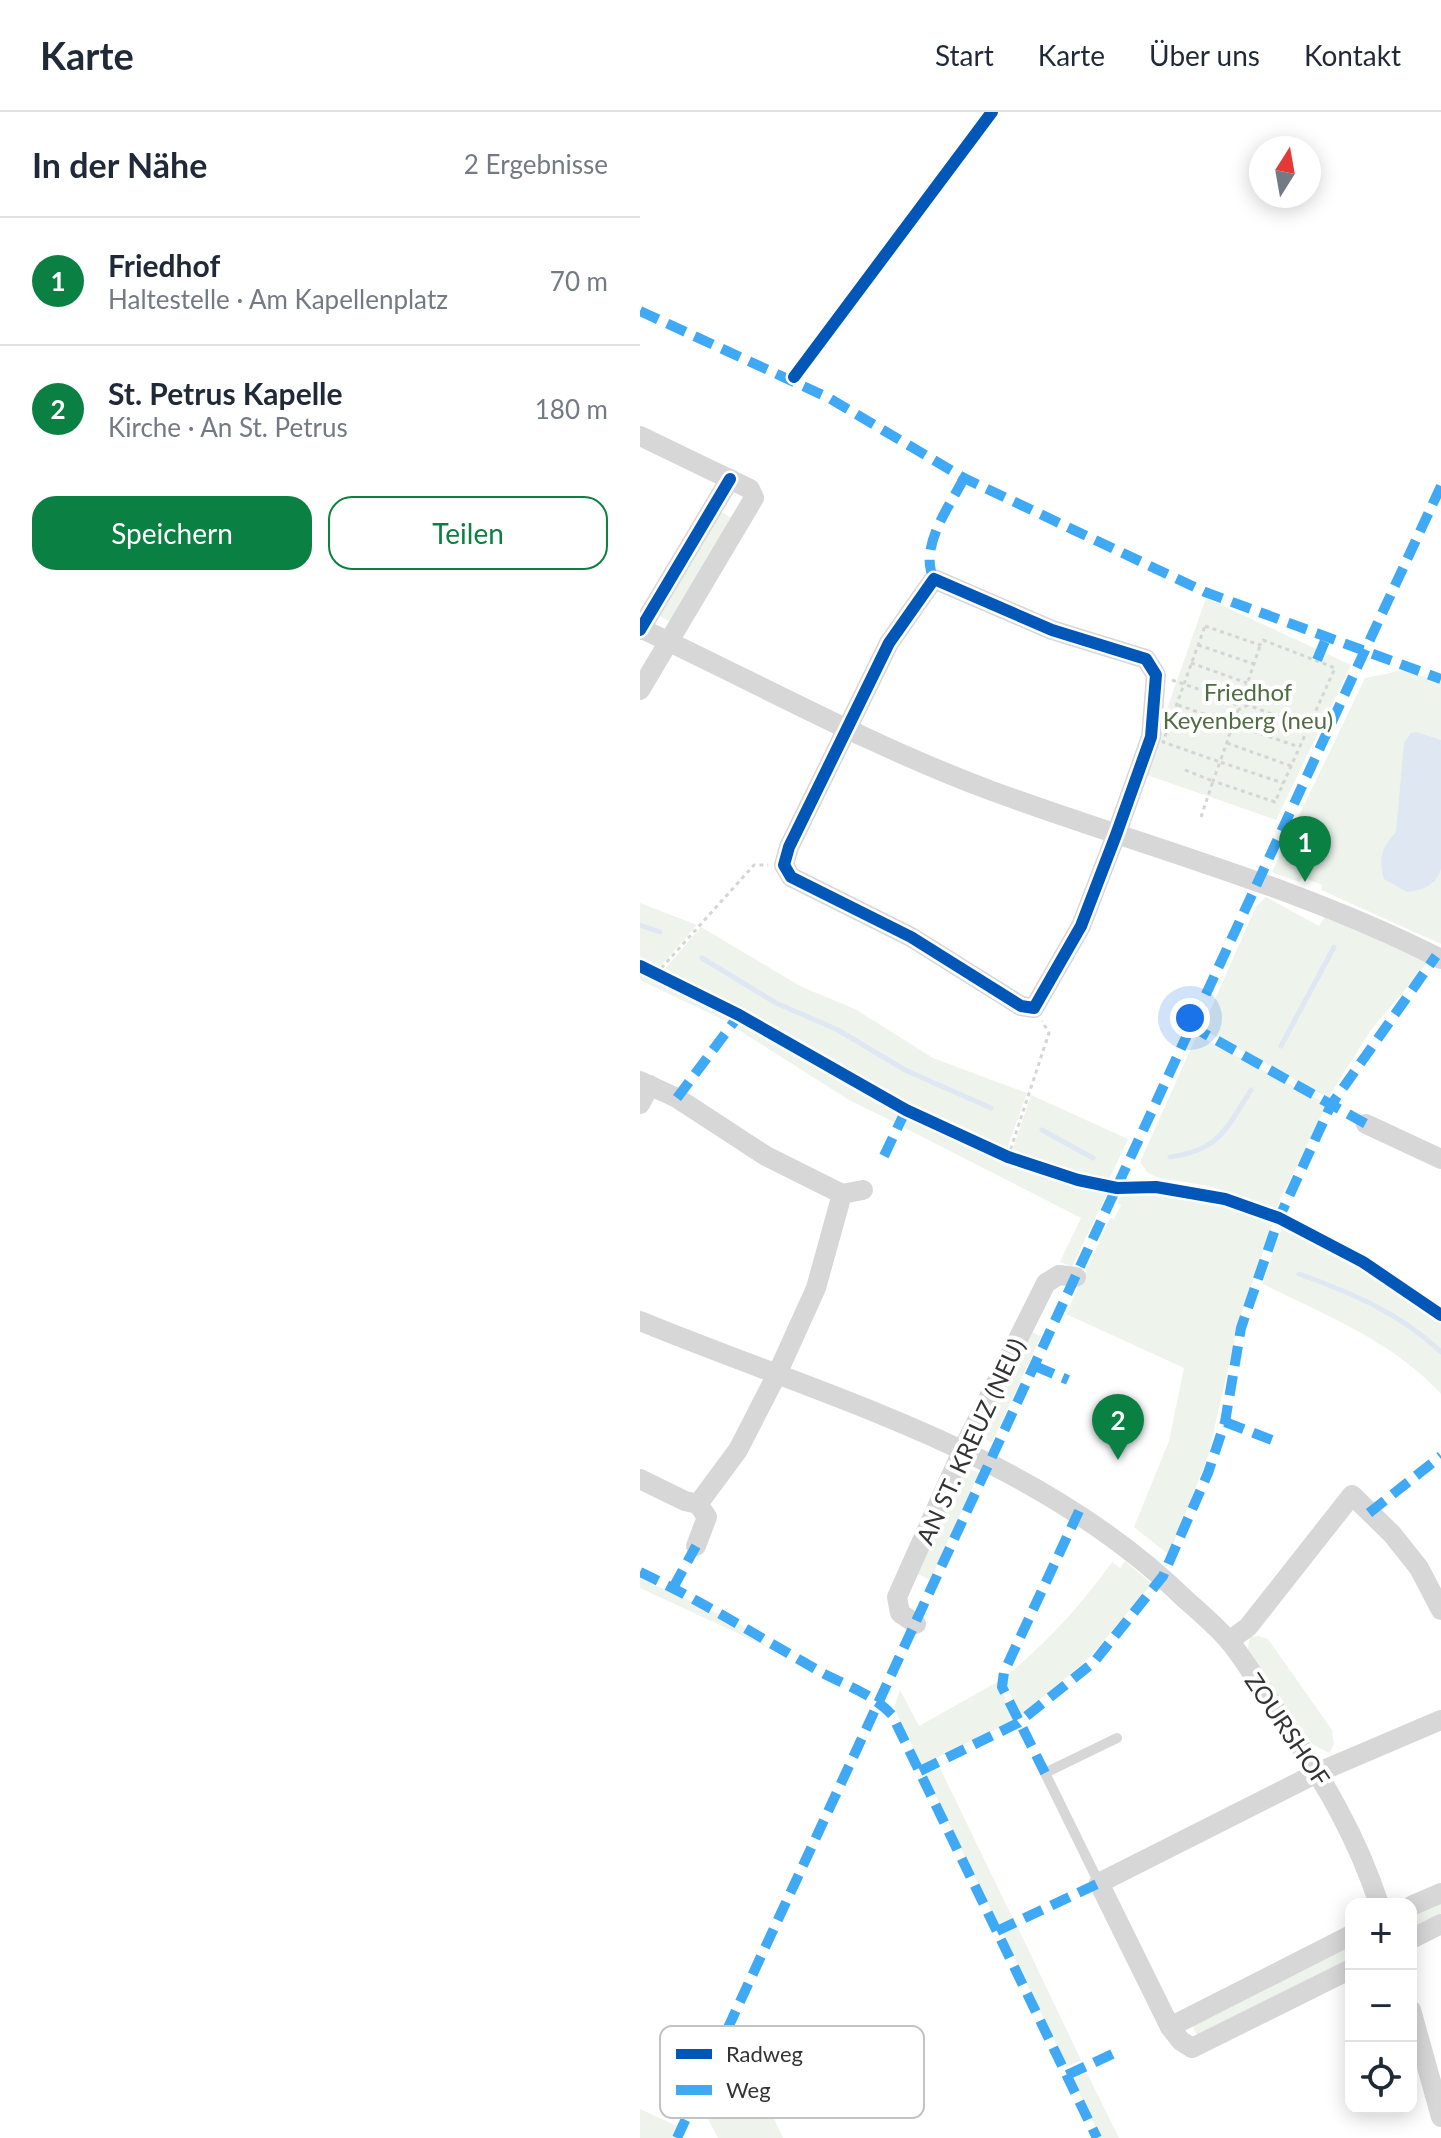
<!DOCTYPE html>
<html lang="de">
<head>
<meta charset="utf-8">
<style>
	:root { --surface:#fff; --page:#f6f6f7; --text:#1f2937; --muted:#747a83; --line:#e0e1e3; --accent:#0b8043 }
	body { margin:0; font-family:Lato,sans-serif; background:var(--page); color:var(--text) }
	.controls { position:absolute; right:24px; bottom:24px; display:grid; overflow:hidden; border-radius:16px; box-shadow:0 4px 20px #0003 }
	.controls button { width:72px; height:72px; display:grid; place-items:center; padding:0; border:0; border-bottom:2px solid var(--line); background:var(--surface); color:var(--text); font:40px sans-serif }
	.compass { position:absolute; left:609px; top:24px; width:72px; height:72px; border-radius:50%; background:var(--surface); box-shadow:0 4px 20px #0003; rotate:11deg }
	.you { position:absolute; left:550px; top:906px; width:28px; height:28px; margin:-20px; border:6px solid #fff; border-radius:50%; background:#1a73e8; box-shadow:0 0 0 12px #1a73e833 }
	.badge { display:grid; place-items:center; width:52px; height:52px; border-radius:50%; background:var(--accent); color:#fff; font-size:26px; font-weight:700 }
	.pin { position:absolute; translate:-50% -66px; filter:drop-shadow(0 2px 4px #0008) }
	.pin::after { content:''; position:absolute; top:42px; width:28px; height:24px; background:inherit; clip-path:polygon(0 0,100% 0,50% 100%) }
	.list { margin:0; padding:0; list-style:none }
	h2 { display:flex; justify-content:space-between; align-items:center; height:104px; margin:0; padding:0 32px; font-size:34px }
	h2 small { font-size:26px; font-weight:400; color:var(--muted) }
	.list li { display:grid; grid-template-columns:52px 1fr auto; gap:24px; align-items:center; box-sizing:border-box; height:128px; padding:0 32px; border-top:2px solid var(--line) }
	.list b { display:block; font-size:30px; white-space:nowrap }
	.list p { margin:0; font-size:26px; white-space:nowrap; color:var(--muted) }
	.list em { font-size:26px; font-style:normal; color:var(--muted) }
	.actions { display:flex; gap:16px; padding:24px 32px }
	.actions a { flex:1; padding:18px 0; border:2px solid var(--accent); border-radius:24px; text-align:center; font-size:28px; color:var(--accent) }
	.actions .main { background:var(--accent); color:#fff }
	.icon { flex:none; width:44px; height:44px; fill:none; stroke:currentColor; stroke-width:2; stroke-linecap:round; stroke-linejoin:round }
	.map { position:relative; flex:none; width:801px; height:2026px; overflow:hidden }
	header { display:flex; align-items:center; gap:48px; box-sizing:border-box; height:112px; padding:0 40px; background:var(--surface); border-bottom:2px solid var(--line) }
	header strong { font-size:38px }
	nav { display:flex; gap:44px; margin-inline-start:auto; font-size:28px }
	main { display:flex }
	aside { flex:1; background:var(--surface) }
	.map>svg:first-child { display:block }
	.green { fill:#eef3ec }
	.water { fill:#dfe8f2 }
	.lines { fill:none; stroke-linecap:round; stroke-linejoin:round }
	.stream { stroke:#dfe8f2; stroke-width:5 }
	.path { stroke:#d5d5d5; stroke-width:3; stroke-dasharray:4 4; stroke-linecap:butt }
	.service { stroke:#d7d7d7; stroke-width:10 }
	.minor { stroke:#d7d7d7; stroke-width:20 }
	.quiet { stroke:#3fa9f5; stroke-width:10; stroke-dasharray:20 10; stroke-linecap:butt }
	.cycleway-casing { stroke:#fff; stroke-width:17 }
	.cycleway { stroke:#0057b8; stroke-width:12 }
	.labels { text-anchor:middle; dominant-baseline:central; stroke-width:8; stroke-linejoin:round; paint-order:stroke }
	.park-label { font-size:24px; fill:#506d42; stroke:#fff }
	.street-label { font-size:24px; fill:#333; stroke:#fff }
	.key { fill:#fff; stroke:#c2c2c2; stroke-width:2 }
	.key-label { font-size:22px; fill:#333 }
</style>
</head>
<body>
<header>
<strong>Karte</strong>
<nav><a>Start</a><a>Karte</a><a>Über uns</a><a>Kontakt</a></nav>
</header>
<main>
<aside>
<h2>In der Nähe<small>2 Ergebnisse</small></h2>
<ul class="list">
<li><span class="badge">1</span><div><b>Friedhof</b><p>Haltestelle · Am Kapellenplatz</p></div><em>70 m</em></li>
<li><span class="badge">2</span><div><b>St. Petrus Kapelle</b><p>Kirche · An St. Petrus</p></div><em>180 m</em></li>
</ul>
<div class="actions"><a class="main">Speichern</a><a>Teilen</a></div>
</aside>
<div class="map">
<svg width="801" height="2026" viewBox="0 0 801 2026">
	<rect width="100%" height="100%" fill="#fff"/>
	<!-- green -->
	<g class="green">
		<polygon points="78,398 95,408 32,511 15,501"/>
		<polygon points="566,486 711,553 636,708 504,662"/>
		<polygon points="764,558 801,571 801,832 681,778 682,773 662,765 659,770 632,760 725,566"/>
		<polygon points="626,785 679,814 686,803 789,849 731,918 688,986 562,917 616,794"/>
		<polygon points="0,791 57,813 17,858 0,850"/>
		<path d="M 61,815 L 162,875 L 215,897 L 293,946 L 387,981 L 366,1040 C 248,986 138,918 22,860 Z"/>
		<polygon points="0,859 95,904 90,911 0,868"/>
		<polygon points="100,907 262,1000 256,1011 209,988 94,915"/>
		<polygon points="557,923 687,992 636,1096 569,1074 519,1066 508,1061 500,1050"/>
		<polygon points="391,983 488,1027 469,1068 417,1058 371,1042"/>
		<path d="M 267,1002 C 333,1033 396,1068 469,1077 L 432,1155 L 420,1150 L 441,1106 L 261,1014 Z"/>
		<path d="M 484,1080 C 537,1080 585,1088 634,1108 L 599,1209 L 568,1344 L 529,1443 L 494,1415 L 529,1329 L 544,1256 L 426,1202 L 470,1106 L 474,1107 L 481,1093 L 477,1091 Z"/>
		<path d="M 643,1112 L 714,1149 L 801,1209 L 801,1282 C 754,1230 685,1203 623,1172 Z"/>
		<polygon points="392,1220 401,1224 352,1331 338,1323"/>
		<polygon points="325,1355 339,1361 290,1468 276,1461"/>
		<path d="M 485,1449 L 512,1472 L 447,1548 L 380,1604 L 365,1571 L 366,1564 C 408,1530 440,1494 472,1450 L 480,1456 Z"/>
		<polygon points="0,1466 100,1512 127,1535 0,1476"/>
		<polygon points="618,1524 628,1527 692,1618 694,1632 689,1641 672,1632 607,1541 610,1525"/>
		<polygon points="359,1569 373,1609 282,1653 254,1596 260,1578 279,1614"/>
		<polygon points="300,1656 374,1809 359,1815 285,1662"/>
		<polygon points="801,1789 801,1805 771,1820 771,1803"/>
		<polygon points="377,1814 441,1948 427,1955 362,1820"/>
		<polygon points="711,1829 711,1849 558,1925 550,1909"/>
		<polygon points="92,1916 143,2026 78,2026 59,1990"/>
		<polygon points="447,1961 479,2026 461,2026 433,1968"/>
		<polygon points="0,1997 37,2014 32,2026 0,2026"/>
	</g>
	<!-- water -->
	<path class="water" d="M 776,620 L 801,628 L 801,757 C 796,773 784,778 767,780 L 744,767 C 738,747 742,734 756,720 L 764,631 L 771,621 Z"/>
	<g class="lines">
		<!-- stream -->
		<g class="stream">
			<polyline points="0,813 20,820"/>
			<polyline points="62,846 136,891 198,918 265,958 351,996"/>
			<polyline points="641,934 694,835"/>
			<polyline points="402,1018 453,1046"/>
			<path d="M 530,1045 C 580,1038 585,1018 611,978"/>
			<path d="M 659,1162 C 712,1181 760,1201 801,1240"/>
		</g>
		<!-- path -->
		<g class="path">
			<polygon points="565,514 620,533 623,528 695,556 635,690 573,669 580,650 523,630"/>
			<polyline points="558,533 614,552"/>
			<polyline points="551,551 607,571"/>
			<polyline points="532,568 593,589"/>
			<polyline points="603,584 620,534"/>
			<polyline points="538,593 659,635"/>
			<polyline points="608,593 598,598 593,589 603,584 608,593 668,616"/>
			<polyline points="598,598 580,650 643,671"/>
			<polyline points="587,631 651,654"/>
			<polyline points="545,658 573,669 560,708"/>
			<polyline points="16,862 114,753 128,753"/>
			<polyline points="368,1045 409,921 402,909"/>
		</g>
		<!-- service -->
		<polyline class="service" points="459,1771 405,1661 477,1626"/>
		<!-- minor -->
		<g class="minor">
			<polyline points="0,324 110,377 114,386 0,578"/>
			<polygon points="294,467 412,518 506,547 516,563 511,625 476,723 441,814 394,896 381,894 271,825 151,765 144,753 149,735 249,531"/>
			<path d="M 0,516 C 117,571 231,634 352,679 C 502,734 658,774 801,847"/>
			<polyline points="0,518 90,367"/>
			<polyline points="0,969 37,986 126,1044 202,1082 176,1176 138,1260 98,1338 58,1392 45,1389 0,1367"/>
			<polyline points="0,992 10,973"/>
			<polyline points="726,1012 801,1047"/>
			<polyline points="202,1082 223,1078"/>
			<path d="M 0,1209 C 190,1287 396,1341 546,1488 C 561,1501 577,1515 590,1530 C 610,1555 626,1584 644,1611 C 684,1668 717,1725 739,1792"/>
			<polyline points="56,1434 67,1405 58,1392"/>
			<polyline points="276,1512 260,1501 257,1485 323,1337 406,1171 419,1163 436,1165"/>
			<polyline points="589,1529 608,1515 712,1383 752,1422 779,1456 801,1498"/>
			<polyline points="771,1794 801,1781"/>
			<polyline points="771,1827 801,1812"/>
			<polyline points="711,1857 552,1936 541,1929 530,1915 459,1771 679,1660 801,1608"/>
			<polyline points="771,1898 801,2005"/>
			<polyline points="530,1915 711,1823"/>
		</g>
		<!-- quiet -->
		<g class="quiet">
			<polyline points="0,199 189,286 324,366 565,480 801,567"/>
			<path d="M 294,467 C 278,435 310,394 324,366"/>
			<polyline points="677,548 687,524"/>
			<polyline points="551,914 726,1012"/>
			<polyline points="37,986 99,903"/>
			<polyline points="244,1044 266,998"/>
			<polyline points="395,1254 428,1268"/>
			<polyline points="585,1310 632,1328"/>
			<polyline points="729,1401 801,1344"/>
			<path d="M 0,1460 C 62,1489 119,1525 179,1559 C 204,1573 232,1581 252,1603 L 457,2026"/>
			<polyline points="33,1476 56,1434"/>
			<polyline points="280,1659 378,1611 454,1550 523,1464 568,1361 585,1310 601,1216 639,1106 691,993 796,844"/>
			<polyline points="405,1661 362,1575 364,1560 439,1399"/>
			<polyline points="357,1819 459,1771"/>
			<polyline points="427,1963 479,1939"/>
			<polyline points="37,2026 801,374"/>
		</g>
		<defs>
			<g id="cycleway">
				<polyline points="154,265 352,0"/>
				<polygon points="294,467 412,518 506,547 516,563 511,625 476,723 441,814 394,896 381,894 271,825 151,765 144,753 149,735 249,531"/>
				<polyline points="0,518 90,367"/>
				<polyline points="0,854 99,903 266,998 368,1045 438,1068 477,1076 516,1075 585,1087 639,1106 723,1150 801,1203"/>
			</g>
		</defs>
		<!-- cycleway casing -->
		<use href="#cycleway" class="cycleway-casing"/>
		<!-- cycleway -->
		<use href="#cycleway" class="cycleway"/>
	</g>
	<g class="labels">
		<!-- park labels -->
		<g class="park-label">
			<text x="608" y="579">Friedhof<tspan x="608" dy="28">Keyenberg (neu)</tspan></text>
		</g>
		<!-- street labels -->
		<g class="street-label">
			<text transform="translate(330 1329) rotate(-65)">AN ST. KREUZ (NEU)</text>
			<text transform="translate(648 1617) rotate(56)">ZOURSHOF</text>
		</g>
	</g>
	<!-- legend -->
	<rect x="20" y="1914" width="264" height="92" rx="12" class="key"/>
	<rect x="36" y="1937" width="36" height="10" fill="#0057b8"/>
	<rect x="36" y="1973" width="36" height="10" fill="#3fa9f5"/>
	<g class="key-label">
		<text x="86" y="1950">Radweg</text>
		<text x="86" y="1986">Weg</text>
	</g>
</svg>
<div class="controls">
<button>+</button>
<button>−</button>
<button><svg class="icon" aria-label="locate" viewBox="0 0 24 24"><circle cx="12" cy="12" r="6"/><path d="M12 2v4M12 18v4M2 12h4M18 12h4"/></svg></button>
</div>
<svg class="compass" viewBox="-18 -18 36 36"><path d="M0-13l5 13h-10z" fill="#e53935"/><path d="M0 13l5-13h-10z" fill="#747a83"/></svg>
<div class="you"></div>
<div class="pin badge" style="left:665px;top:770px">1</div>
<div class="pin badge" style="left:478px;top:1348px">2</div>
</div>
</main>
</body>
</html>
